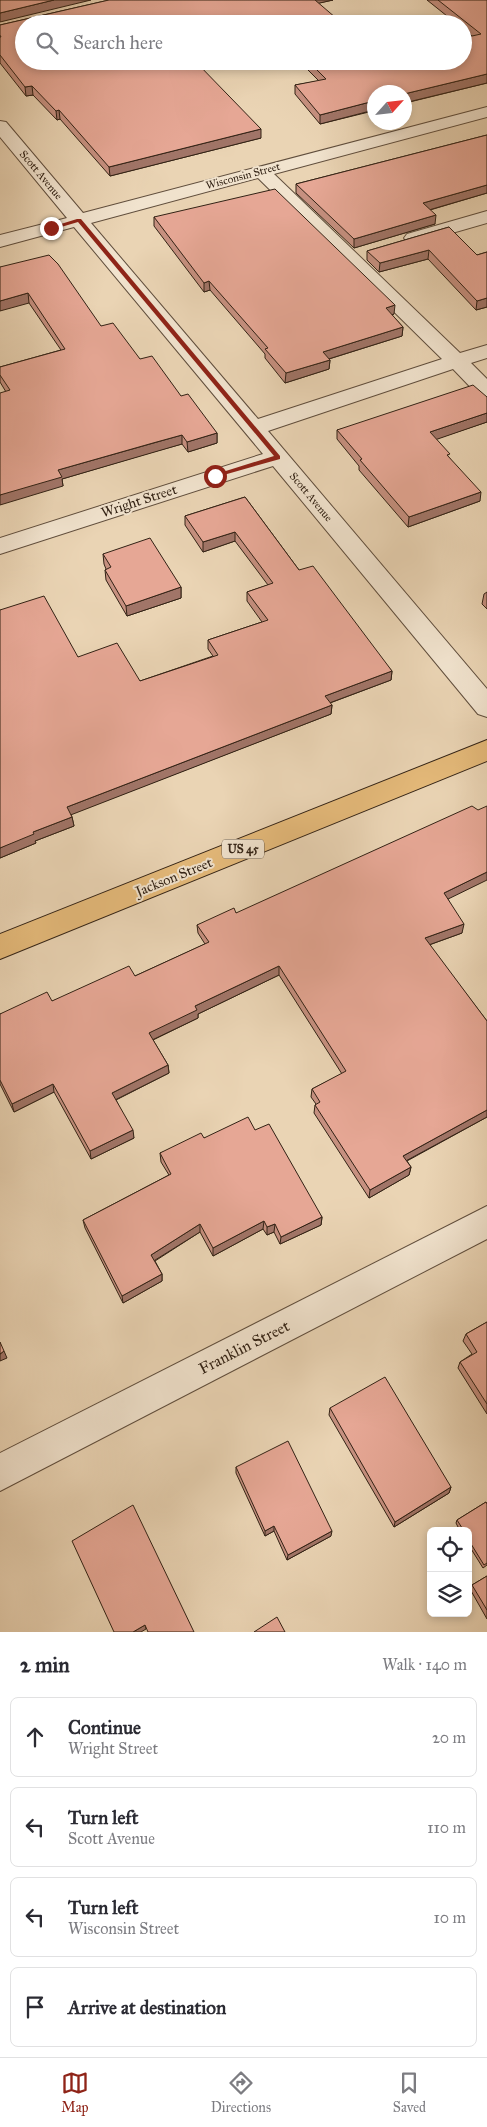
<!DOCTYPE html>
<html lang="en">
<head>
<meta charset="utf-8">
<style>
	:root { --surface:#fff; --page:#f7f7f7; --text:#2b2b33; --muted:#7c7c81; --line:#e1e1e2; --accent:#8f2418 }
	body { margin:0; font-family:"IM FELL Great Primer",serif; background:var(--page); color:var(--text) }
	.controls { position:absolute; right:15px; bottom:15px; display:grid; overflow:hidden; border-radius:8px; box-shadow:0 2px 8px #0003 }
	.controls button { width:45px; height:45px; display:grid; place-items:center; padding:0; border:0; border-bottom:1px solid var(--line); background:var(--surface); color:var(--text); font:25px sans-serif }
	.compass { position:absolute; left:367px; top:85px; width:45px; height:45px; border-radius:50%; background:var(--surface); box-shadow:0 2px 8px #0003; rotate:63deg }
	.stop { position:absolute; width:15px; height:15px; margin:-11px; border:4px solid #8f2418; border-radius:50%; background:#fff }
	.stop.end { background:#8f2418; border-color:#fff; box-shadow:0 1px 5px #0008 }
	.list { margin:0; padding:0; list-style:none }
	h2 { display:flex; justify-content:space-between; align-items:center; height:65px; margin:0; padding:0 20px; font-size:21px }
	h2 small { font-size:16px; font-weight:400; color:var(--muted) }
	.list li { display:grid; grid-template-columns:32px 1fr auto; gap:15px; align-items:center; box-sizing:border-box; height:80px; margin:0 10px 10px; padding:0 10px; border:1px solid var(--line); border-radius:8px }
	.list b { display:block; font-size:19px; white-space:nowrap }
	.list p { margin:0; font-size:16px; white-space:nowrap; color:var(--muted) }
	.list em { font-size:16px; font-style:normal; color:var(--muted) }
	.icon { flex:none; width:28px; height:28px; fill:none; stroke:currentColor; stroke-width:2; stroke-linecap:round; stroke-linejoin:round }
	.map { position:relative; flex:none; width:487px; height:1632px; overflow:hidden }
	.search { position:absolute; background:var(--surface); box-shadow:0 2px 8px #0003; left:15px; right:15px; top:15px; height:55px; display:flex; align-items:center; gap:12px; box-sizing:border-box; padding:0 18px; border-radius:28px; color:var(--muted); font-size:19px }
	.sheet { height:425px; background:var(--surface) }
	nav { display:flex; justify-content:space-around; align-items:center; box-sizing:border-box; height:70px; border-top:1px solid var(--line); background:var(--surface); font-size:14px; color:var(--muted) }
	nav a { display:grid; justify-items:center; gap:2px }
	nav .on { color:var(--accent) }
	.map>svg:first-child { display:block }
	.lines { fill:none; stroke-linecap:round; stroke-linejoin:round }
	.minor-casing { stroke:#604e3d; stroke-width:2 }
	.major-casing { stroke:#322215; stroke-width:2 }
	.minor { fill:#f1e3ce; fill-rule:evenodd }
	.major { fill:#e5ba7a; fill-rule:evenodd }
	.wall { fill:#c69080; stroke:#322215 }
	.shaded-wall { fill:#a17568; stroke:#322215 }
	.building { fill:#e6a795; stroke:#322215 }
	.route { fill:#8f2418 }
	.labels { text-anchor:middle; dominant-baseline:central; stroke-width:4; stroke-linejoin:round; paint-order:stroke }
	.far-street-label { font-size:11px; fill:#322215; stroke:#f1e3ce }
	.shield { fill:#f1e3ce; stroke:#6b5c4c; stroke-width:1 }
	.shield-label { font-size:12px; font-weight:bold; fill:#322215 }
	.street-label { font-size:14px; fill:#322215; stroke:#f1e3ce }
	.near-street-label { font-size:16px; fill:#322215; stroke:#f1e3ce }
</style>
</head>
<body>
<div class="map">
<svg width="487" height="1632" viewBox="0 0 487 1632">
	<rect width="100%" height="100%" fill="#ead4b4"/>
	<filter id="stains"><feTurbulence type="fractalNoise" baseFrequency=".004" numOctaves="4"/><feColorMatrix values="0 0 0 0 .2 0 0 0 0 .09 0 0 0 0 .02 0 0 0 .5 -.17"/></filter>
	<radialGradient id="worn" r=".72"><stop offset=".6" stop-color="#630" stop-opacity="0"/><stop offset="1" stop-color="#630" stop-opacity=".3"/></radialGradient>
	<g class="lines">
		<defs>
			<g id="minor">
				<path d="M 487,107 L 487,117 L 274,174 L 460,353 L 487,345 L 487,358 L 471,363 L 487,379 L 487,398 L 479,396 L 453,369 L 268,431 L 487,689 L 487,717 L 478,714 L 273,466 L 0,554 L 0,538 L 263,454 L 74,227 L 0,247 L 0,235 L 67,218 L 0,137 L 0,121 L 6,122 L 83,213 ZM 258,178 L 442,359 L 258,419 L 91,223 Z"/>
				<polygon points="487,211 487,223 414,244 407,242 404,238 407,234"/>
				<polygon points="487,1206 487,1239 0,1491 0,1453"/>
			</g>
			<polygon id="major" points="487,740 487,761 0,959 0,934"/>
		</defs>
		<!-- minor casing -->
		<use href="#minor" class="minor-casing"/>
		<!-- major casing -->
		<use href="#major" class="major-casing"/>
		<!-- minor -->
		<use href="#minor" class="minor"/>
		<!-- major -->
		<use href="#major" class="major"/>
	</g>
	<!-- wall -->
	<g class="wall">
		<polygon points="109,0 333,0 319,3 24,24 261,138 110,176 60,119 57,120 33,95 26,96 0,63 0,25"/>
		<polygon points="427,0 487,0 487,83 320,124 295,94 295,85 319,81 299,61 463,61 472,36 463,29 463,24 457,24"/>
		<polygon points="487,135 487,193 430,210 435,224 354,248 296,193 296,184"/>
		<polygon points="154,217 394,314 392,315 403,327 402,336 329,359 330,360 329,369 285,383 265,358 265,354 210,290 204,292 154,226"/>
		<polygon points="449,227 477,255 487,252 487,307 476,310 428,259 379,272 367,260 367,251"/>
		<polygon points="0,267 101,326 140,359 181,396 217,433 217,443 188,452 182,444 153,452 62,479 63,486 0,382 0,367 61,350 29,303"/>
		<polygon points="487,397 487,422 436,439 480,501 408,527 359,470 359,466 337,439 337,430"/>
		<polygon points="245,497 299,570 392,671 391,680 330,703 332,705 331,714 71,814 72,817 74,826 35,841 36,843 0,858 0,610 78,657 140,681 213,656 208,649 208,640 262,622 247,601 247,592 268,585 235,541 203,552 185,525 185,516"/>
		<polygon points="103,554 181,587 181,598 127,616 106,580 105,570 106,569 104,564"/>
		<polygon points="487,592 487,609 482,604 484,594"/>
		<polygon points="448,899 462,933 429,945 487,1021 487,1117 407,1161 411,1167 409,1175 369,1198 314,1113 315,1105 316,1104 311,1097 312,1089 342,1074 279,975 198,1014 198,1018 153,1040 168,1065 169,1073 116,1100 134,1138 91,1159 54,1092 14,1112 0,1084 0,1014 52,1001 135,976 205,944 198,933 197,925 236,913"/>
		<polygon points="255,1130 322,1217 321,1225 280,1244 274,1232 267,1235 263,1229 213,1256 200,1232 155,1261 162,1274 162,1281 123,1303 85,1228 83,1220 169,1175 161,1162 160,1153 204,1138"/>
		<polygon points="487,1322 487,1414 458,1368 460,1362 472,1354 463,1341 466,1334"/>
		<polygon points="330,1408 451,1487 449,1493 394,1527 329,1415"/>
		<polygon points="236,1467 331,1536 287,1560 274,1531 265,1536 236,1473"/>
		<polygon points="486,1502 487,1504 487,1565 483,1568 468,1544 468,1531 460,1531 456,1523 457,1520"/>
		<polygon points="487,1576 487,1619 470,1589 472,1585"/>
	</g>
	<!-- shaded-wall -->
	<g class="shaded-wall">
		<polygon points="54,0 91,0 0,22 0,13"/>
		<polygon points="311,0 333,0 311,5"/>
		<polygon points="487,74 487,83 404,103 404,94"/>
		<polygon points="32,86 33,95 26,96 25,87"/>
		<polygon points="374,101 374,110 320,124 320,115"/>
		<polygon points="59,110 60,119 57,120 56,111"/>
		<polygon points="261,129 261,138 110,176 109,167"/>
		<polygon points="487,185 487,193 422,212 423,203"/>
		<polygon points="436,215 435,224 354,248 354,239"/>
		<polygon points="429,250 428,259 379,272 380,263"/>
		<polygon points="209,281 210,290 204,292 204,283"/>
		<polygon points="28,293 29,303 0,311 0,301"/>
		<polygon points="487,298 487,307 476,310 477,301"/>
		<polygon points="395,305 394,314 385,317 386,308"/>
		<polygon points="403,327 402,336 322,361 323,352"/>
		<polygon points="330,360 329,369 285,383 286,373"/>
		<polygon points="487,413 487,422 429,442 430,432"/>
		<polygon points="217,433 217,443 188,452 187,442"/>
		<polygon points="182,435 182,444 62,479 63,486 0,505 0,495 58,470"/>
		<polygon points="481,492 480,501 408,527 409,517"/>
		<polygon points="235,532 235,541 203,552 203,542"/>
		<polygon points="181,587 181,598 127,616 126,606"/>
		<polygon points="392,671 391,680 324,705 325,696"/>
		<polygon points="332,705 331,714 68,816 67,807"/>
		<polygon points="72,817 74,826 35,841 36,843 0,858 0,848 33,832"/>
		<polygon points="487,872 487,880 442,902 444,893"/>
		<polygon points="464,924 462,933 423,947 425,938"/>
		<polygon points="279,966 279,975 198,1014 198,1018 150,1041 149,1033 195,1006"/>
		<polygon points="168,1065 169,1073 113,1101 112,1093"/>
		<polygon points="53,1084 54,1092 14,1112 12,1104"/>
		<polygon points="487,1110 487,1117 402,1163 403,1156"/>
		<polygon points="133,1130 134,1138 91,1159 90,1151"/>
		<polygon points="411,1167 409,1175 369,1198 370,1190"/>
		<polygon points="322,1217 321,1225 280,1244 281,1237"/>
		<polygon points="264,1221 263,1229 213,1256 213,1248"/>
		<polygon points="200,1224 200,1232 152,1262 151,1255"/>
		<polygon points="275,1224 274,1232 267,1235 267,1227"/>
		<polygon points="162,1274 162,1281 123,1303 122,1296"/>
		<polygon points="4,1351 7,1358 0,1361 0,1354"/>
		<polygon points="451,1487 449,1493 394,1527 395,1522"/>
		<polygon points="274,1526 274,1531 265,1536 265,1531"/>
		<polygon points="332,1531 331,1536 287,1560 288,1555"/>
		<polygon points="145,1625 146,1629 141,1632 133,1632"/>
	</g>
	<!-- building -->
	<g class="building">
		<polygon points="0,0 54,0 0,13"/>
		<polygon points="109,0 315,0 343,24 24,24 24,61 195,61 261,129 109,167 59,110 56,111 32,86 25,87 0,55 0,37 1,37 0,35 0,25"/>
		<polygon points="438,0 487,0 487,74 404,94 404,92 374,92 374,101 320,115 295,85 326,79 308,61 463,61 463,38 481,34"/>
		<polygon points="487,135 487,185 423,203 436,215 354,239 296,184"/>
		<polygon points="275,189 395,305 386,308 403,327 323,352 330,360 286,373 265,349 268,348 209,281 204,283 154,217"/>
		<polygon points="449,227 477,255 487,252 487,298 477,301 429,250 380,263 367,251"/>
		<polygon points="49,255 58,264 101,326 113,323 140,359 152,356 181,396 188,394 217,433 187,442 182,435 153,443 58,470 62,477 0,495 0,393 10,390 0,375 0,367 65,349 28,293 0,301 0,267"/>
		<polygon points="473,385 487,397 487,413 430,432 450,454 447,455 481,492 409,517 360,460 362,459 337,430"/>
		<polygon points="245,497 299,570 313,566 392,671 325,696 332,705 67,807 72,817 33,832 34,834 0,848 0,610 44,596 78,657 117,643 140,681 218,655 208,640 268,620 247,592 273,583 235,532 203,542 185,516"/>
		<polygon points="150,538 181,587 126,606 105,570 111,567 103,554"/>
		<polygon points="472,806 478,810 487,806 487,872 444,893 464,924 425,938 487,1021 487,1110 403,1156 411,1167 370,1190 315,1105 320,1102 312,1089 346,1071 279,966 195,1006 197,1010 149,1033 168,1065 112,1093 133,1130 90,1151 53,1084 12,1104 0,1080 0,1014 47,992 52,1001 129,966 135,976 209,942 197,925 234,908 236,913"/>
		<polygon points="248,1117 255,1130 269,1124 322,1217 281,1237 275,1224 267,1227 264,1221 213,1248 200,1224 151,1255 162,1274 122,1296 83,1220 171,1174 160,1153 201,1133 204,1138"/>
		<polygon points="487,1322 487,1404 460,1362 477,1352 466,1334"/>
		<polygon points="0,1342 4,1351 0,1354"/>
		<polygon points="385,1377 451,1487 395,1522 330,1408"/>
		<polygon points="288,1441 332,1531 288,1555 274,1526 265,1531 236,1467"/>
		<polygon points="486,1502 487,1504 487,1563 484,1565 468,1539 468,1531 464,1531 457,1520"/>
		<polygon points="133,1505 194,1632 148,1632 145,1625 133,1632 114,1632 72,1541"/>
		<polygon points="487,1576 487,1610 472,1585"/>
		<polygon points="277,1617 285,1632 254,1632"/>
	</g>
	<!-- route -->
	<polygon class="route" points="77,219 81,219 280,456 280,459 213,478 213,475 274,456 78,222 51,230 48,228"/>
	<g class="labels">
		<!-- far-street labels -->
		<g class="far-street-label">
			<text transform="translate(41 175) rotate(50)">Scott Avenue</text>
			<text transform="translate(243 176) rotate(-15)">Wisconsin Street</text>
			<text transform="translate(311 497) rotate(50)">Scott Avenue</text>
		</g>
		<!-- shield labels -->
		<rect class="shield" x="222" y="839.5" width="42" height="19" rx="4"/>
		<g class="shield-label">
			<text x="243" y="849">US 45</text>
		</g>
		<!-- street labels -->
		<g class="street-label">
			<text transform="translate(139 501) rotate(-18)">Wright Street</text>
			<text transform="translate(174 877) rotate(-22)">Jackson Street</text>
		</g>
		<!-- near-street labels -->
		<g class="near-street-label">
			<text transform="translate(244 1347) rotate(-27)">Franklin Street</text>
		</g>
	</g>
	<rect width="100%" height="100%" filter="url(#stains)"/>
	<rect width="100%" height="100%" fill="url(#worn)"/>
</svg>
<div class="controls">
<button><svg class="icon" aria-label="locate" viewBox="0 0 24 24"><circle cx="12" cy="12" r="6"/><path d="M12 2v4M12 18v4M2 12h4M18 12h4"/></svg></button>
<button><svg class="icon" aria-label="layers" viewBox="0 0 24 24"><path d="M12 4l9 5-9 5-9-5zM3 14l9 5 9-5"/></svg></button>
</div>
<svg class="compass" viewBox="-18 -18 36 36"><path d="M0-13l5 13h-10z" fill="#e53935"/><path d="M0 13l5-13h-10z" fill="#7c7c81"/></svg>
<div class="stop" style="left:215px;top:476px"></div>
<div class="stop end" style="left:51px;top:228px"></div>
<div class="search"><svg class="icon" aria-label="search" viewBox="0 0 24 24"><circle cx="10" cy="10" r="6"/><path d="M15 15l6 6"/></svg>Search here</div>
</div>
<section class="sheet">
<h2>2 min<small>Walk · 140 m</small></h2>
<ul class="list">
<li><svg class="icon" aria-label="ahead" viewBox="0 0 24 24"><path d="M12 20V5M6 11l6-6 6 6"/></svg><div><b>Continue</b><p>Wright Street</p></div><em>20 m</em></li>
<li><svg class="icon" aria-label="left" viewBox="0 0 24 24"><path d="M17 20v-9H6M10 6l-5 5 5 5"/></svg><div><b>Turn left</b><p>Scott Avenue</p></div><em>110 m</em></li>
<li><svg class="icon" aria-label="left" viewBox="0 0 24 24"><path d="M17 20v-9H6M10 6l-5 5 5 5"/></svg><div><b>Turn left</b><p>Wisconsin Street</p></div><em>10 m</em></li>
<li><svg class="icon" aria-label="arrive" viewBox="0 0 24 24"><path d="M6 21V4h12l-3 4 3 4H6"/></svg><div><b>Arrive at destination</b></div></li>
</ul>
</section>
<nav>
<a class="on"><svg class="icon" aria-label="map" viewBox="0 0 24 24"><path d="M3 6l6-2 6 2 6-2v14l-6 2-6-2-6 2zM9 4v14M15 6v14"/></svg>Map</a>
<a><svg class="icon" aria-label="directions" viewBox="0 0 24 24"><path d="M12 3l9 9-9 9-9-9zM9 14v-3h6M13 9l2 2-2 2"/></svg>Directions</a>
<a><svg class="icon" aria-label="saved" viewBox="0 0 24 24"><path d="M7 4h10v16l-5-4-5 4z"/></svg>Saved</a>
</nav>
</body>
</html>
